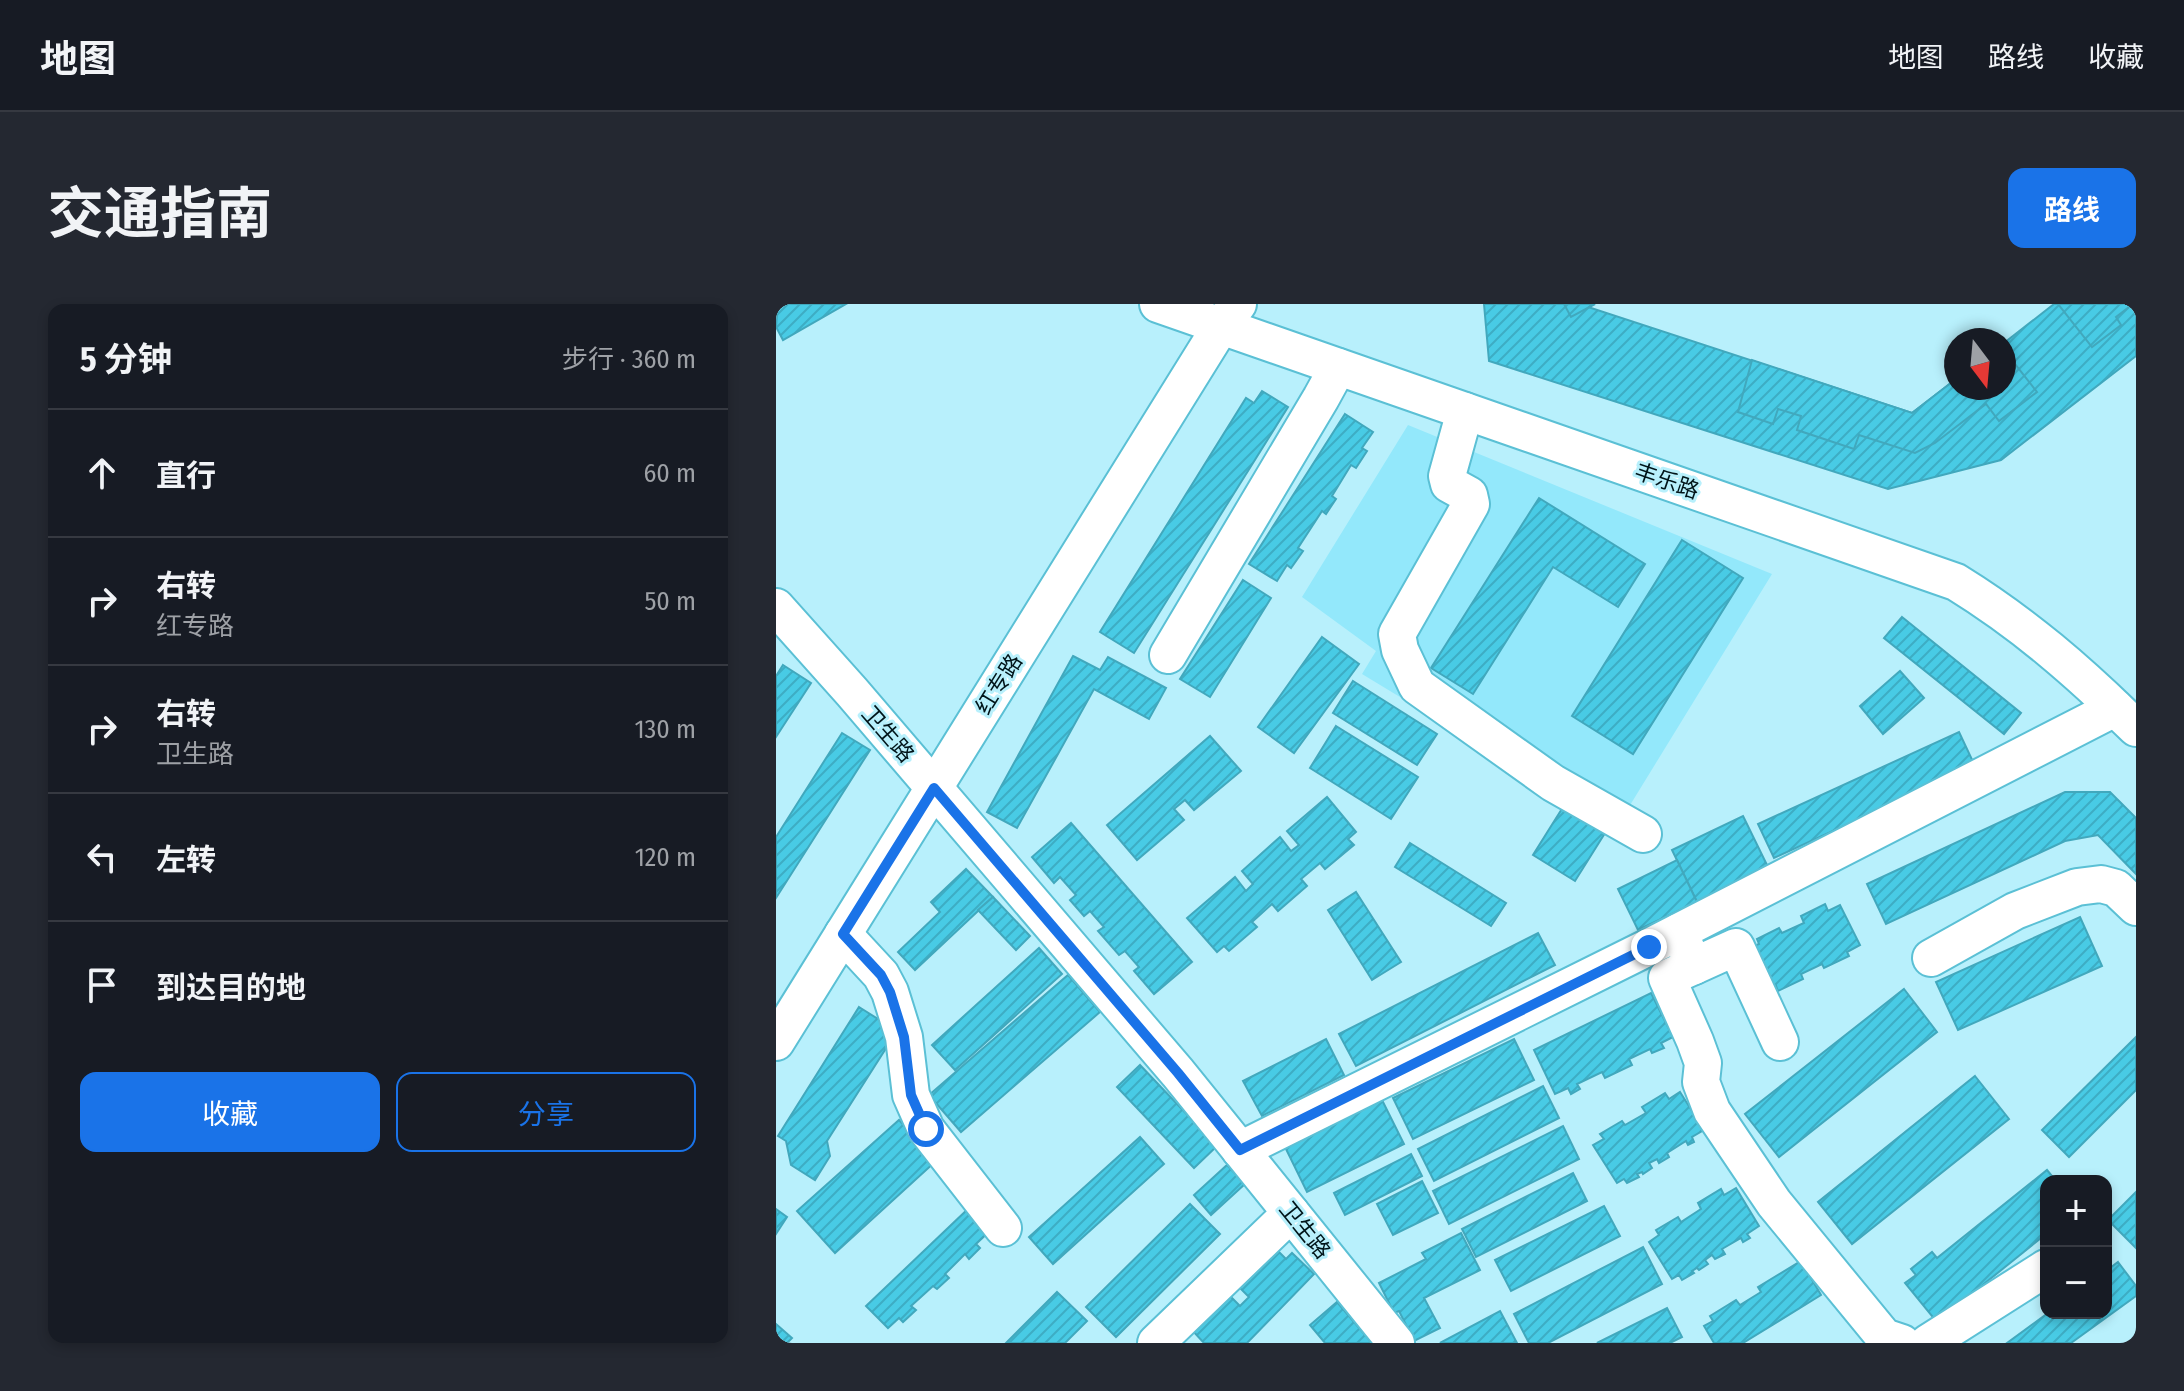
<!DOCTYPE html>
<html lang="zh">
<head>
<meta charset="utf-8">
<style>
	:root { --surface:#171b24; --page:#242831; --text:#f1f3f6; --muted:#9ea1a6; --line:#363941; --accent:#1a73e8 }
	body { margin:0; font-family:"Fira Sans Condensed","Noto Sans SC",sans-serif; background:var(--page); color:var(--text) }
	.controls { position:absolute; right:24px; bottom:24px; display:grid; overflow:hidden; border-radius:16px; box-shadow:0 4px 12px #0003 }
	.controls button { width:72px; height:72px; display:grid; place-items:center; padding:0; border:0; border-bottom:2px solid var(--line); background:var(--surface); color:var(--text); font:40px sans-serif }
	.compass { position:absolute; left:1168px; top:24px; width:72px; height:72px; border-radius:50%; background:var(--surface); box-shadow:0 4px 12px #0003; rotate:164deg }
	.stop { position:absolute; width:24px; height:24px; margin:-18px; border:6px solid #1a73e8; border-radius:50%; background:#fff }
	.stop.end { background:#1a73e8; border-color:#fff; box-shadow:0 2px 8px #0008 }
	.list { margin:0; padding:0; list-style:none }
	h2 { display:flex; justify-content:space-between; align-items:center; height:104px; margin:0; padding:0 32px; font-size:34px }
	h2 small { font-size:26px; font-weight:400; color:var(--muted) }
	.list li { display:grid; grid-template-columns:52px 1fr auto; gap:24px; align-items:center; box-sizing:border-box; height:128px; padding:0 32px; border-top:2px solid var(--line) }
	.list b { display:block; font-size:30px; white-space:nowrap }
	.list p { margin:0; font-size:26px; white-space:nowrap; color:var(--muted) }
	.list em { font-size:26px; font-style:normal; color:var(--muted) }
	.actions { display:flex; gap:16px; padding:24px 32px }
	.actions a { flex:1; padding:18px 0; border:2px solid var(--accent); border-radius:16px; text-align:center; font-size:28px; color:var(--accent) }
	.actions .main { background:var(--accent); color:#fff }
	.icon { flex:none; width:44px; height:44px; fill:none; stroke:currentColor; stroke-width:2; stroke-linecap:round; stroke-linejoin:round }
	.map { position:relative; flex:none; width:1360px; height:1039px; overflow:hidden; border-radius:16px }
	header { display:flex; align-items:center; gap:48px; box-sizing:border-box; height:112px; padding:0 40px; background:var(--surface); border-bottom:2px solid var(--line) }
	header strong { font-size:38px }
	nav { display:flex; gap:44px; margin-inline-start:auto; font-size:28px }
	.intro { display:flex; align-items:center; justify-content:space-between; box-sizing:border-box; height:192px; padding:0 48px }
	h1 { margin:0; font-size:56px }
	.button { padding:20px 36px; border-radius:16px; background:var(--accent); color:#fff; font-size:28px; font-weight:700 }
	main { display:flex; gap:48px; padding:0 48px }
	aside { flex:1; background:var(--surface); border-radius:16px; box-shadow:0 4px 12px #0003 }
	.map>svg:first-child { display:block }
	.built { fill:#93e8fb }
	.building { fill:url(#building-hatch); stroke:#41a8bd; stroke-width:2 }
	.lines { fill:none; stroke-linecap:round; stroke-linejoin:round }
	.minor-casing { stroke:#5bc0d5; stroke-width:40 }
	.minor { stroke:#fff; stroke-width:36 }
	.route { stroke:#1a73e8; stroke-width:10 }
	.labels { text-anchor:middle; dominant-baseline:central; stroke-width:6; stroke-linejoin:round; paint-order:stroke }
	.street-label { font-size:22px; fill:#011419; stroke:#b8f0fc }
</style>
</head>
<body>
<header>
<strong>地图</strong>
<nav><a>地图</a><a>路线</a><a>收藏</a></nav>
</header>
<div class="intro"><h1>交通指南</h1><a class="button">路线</a></div>
<main>
<aside>
<h2>5 分钟<small>步行 · 360 m</small></h2>
<ul class="list">
<li><svg class="icon" aria-label="ahead" viewBox="0 0 24 24"><path d="M12 20V5M6 11l6-6 6 6"/></svg><div><b>直行</b></div><em>60 m</em></li>
<li><svg class="icon" aria-label="right" viewBox="0 0 24 24"><path d="M7 20v-9h11M14 6l5 5-5 5"/></svg><div><b>右转</b><p>红专路</p></div><em>50 m</em></li>
<li><svg class="icon" aria-label="right" viewBox="0 0 24 24"><path d="M7 20v-9h11M14 6l5 5-5 5"/></svg><div><b>右转</b><p>卫生路</p></div><em>130 m</em></li>
<li><svg class="icon" aria-label="left" viewBox="0 0 24 24"><path d="M17 20v-9H6M10 6l-5 5 5 5"/></svg><div><b>左转</b></div><em>120 m</em></li>
<li><svg class="icon" aria-label="arrive" viewBox="0 0 24 24"><path d="M6 21V4h12l-3 4 3 4H6"/></svg><div><b>到达目的地</b></div></li>
</ul>
<div class="actions"><a class="main">收藏</a><a>分享</a></div>
</aside>
<div class="map">
<svg width="1360" height="1039" viewBox="0 0 1360 1039">
	<defs>
		<pattern id="building-hatch" width="6" height="6" patternUnits="userSpaceOnUse" patternTransform="scale(2)"><rect width="6" height="6" fill="#48cbe5"/><path d="M-1 1l2-2M0 6l6-6M5 7l2-2" fill="none" stroke="#3dadc4"/></pattern>
	</defs>
	<rect width="100%" height="100%" fill="#b8f0fc"/>
	<!-- built -->
	<polygon class="built" points="632,121 996,270 840,524 586,370 600,347 526,293"/>
	<!-- building -->
	<g class="building">
		<polygon points="2,0 70,0 7,36 0,23"/>
		<polygon points="708,0 803,0 1136,109 1180,75 1180,84 1228,84 1228,39 1278,0 1360,0 1360,52 1225,156 1112,185 713,57"/>
		<polygon points="788,0 819,0 795,13"/>
		<polygon points="1282,0 1357,0 1340,13 1345,21 1316,43"/>
		<polygon points="1228,46 1261,88 1223,117 1210,100 1159,139 1139,149 1083,131 1078,145 1021,126 1025,112 1002,105 997,120 962,108 976,56 1136,109 1180,75 1180,84 1228,84"/>
		<polygon points="486,87 512,103 358,349 324,328 470,94 478,99"/>
		<polygon points="569,110 597,128 586,144 591,147 580,164 575,161 556,192 560,195 550,210 546,207 522,244 527,247 515,264 511,261 501,277 473,260"/>
		<polygon points="763,194 869,260 842,303 777,263 697,390 655,364"/>
		<polygon points="906,236 967,274 857,450 796,412"/>
		<polygon points="467,276 495,294 434,393 404,375"/>
		<polygon points="1126,313 1245,409 1228,430 1108,334"/>
		<polygon points="546,333 583,360 518,449 482,423"/>
		<polygon points="297,352 324,366 332,353 390,384 373,415 318,385 241,524 211,508"/>
		<polygon points="7,361 35,379 0,433 0,372"/>
		<polygon points="1124,367 1148,394 1107,430 1084,402"/>
		<polygon points="577,377 661,430 641,461 557,409"/>
		<polygon points="560,422 642,473 615,515 534,464"/>
		<polygon points="1183,428 1199,462 998,554 982,520"/>
		<polygon points="66,429 94,446 0,594 0,533"/>
		<polygon points="434,432 465,467 418,506 409,496 398,505 408,516 361,556 331,521"/>
		<polygon points="1289,488 1334,488 1360,514 1360,570 1322,531 1289,537 1110,620 1091,580"/>
		<polygon points="551,493 580,528 572,535 578,541 549,565 544,559 525,575 531,582 502,607 496,600 476,618 481,623 453,647 448,642 441,648 411,614 459,573 470,587 477,580 466,567 504,533 515,547 523,541 511,527"/>
		<polygon points="787,503 829,529 799,577 757,551"/>
		<polygon points="967,512 992,563 921,598 896,546"/>
		<polygon points="295,519 416,658 378,690 358,667 363,663 349,647 343,651 322,627 328,623 314,607 308,612 294,596 300,591 284,573 278,579 256,553"/>
		<polygon points="634,539 730,599 715,622 619,563"/>
		<polygon points="901,556 921,598 862,626 842,585"/>
		<polygon points="190,565 217,593 139,666 122,648 164,608 155,598"/>
		<polygon points="580,588 625,658 596,676 552,606"/>
		<polygon points="217,593 254,632 240,646 202,606"/>
		<polygon points="1049,600 1052,607 1064,601 1084,641 1071,648 1073,652 1048,664 1046,660 1025,670 1027,675 1002,687 1000,682 992,686 972,645 983,640 981,635 1003,624 1006,629 1028,619 1025,612"/>
		<polygon points="1304,613 1326,662 1182,726 1160,678"/>
		<polygon points="762,629 779,661 580,762 563,730"/>
		<polygon points="263,644 286,670 179,766 156,741"/>
		<polygon points="292,671 324,708 185,828 153,791"/>
		<polygon points="1128,685 1161,728 1003,853 969,810"/>
		<polygon points="875,689 897,733 885,739 888,744 876,749 874,745 853,755 856,761 829,774 826,768 801,780 804,785 795,790 792,784 779,790 758,746"/>
		<polygon points="83,703 121,727 51,837 54,852 39,876 15,861 10,837 2,832"/>
		<polygon points="1360,733 1360,786 1293,853 1266,826"/>
		<polygon points="550,735 568,771 486,812 467,777"/>
		<polygon points="738,735 758,776 637,835 617,794"/>
		<polygon points="364,761 441,842 418,864 341,783"/>
		<polygon points="1199,772 1233,815 1076,940 1042,898"/>
		<polygon points="767,782 783,814 658,877 642,845"/>
		<polygon points="904,788 928,826 916,833 918,838 912,841 910,837 891,849 893,853 883,859 881,855 873,859 876,864 867,870 866,868 861,870 863,873 851,879 848,875 841,879 817,841 828,835 824,830 846,817 849,821 870,809 866,803 889,789 893,795"/>
		<polygon points="606,796 628,840 531,888 509,843"/>
		<polygon points="123,816 160,857 59,949 21,907"/>
		<polygon points="787,822 803,855 673,920 657,887"/>
		<polygon points="364,833 388,860 277,960 253,933"/>
		<polygon points="635,850 646,872 569,911 558,889"/>
		<polygon points="451,861 469,880 435,911 418,891"/>
		<polygon points="1271,866 1280,877 1270,877 1270,930 1193,992 1196,996 1160,1017 1129,979 1140,971 1135,965 1156,948 1161,954"/>
		<polygon points="797,869 811,897 700,953 686,925"/>
		<polygon points="646,877 662,909 617,931 601,900"/>
		<polygon points="960,884 983,922 971,930 974,934 967,938 965,934 946,945 949,950 939,955 936,951 929,956 932,960 923,966 921,964 916,967 918,969 906,976 903,971 896,975 873,938 883,931 880,926 902,913 905,918 925,905 922,899 945,885 948,891"/>
		<polygon points="1360,888 1360,944 1332,916"/>
		<polygon points="414,900 444,930 340,1033 310,1003"/>
		<polygon points="828,902 844,932 735,987 719,956"/>
		<polygon points="193,904 215,926 200,940 204,944 193,955 189,950 169,970 173,974 161,985 157,982 135,1002 140,1006 127,1018 123,1014 112,1024 90,1002"/>
		<polygon points="0,905 11,913 0,930"/>
		<polygon points="685,929 704,966 648,994 664,1024 638,1037 623,1007 618,1009 603,979 650,955 646,949"/>
		<polygon points="498,943 510,955 516,949 538,970 471,1039 428,1039 415,1025 450,988 464,1002 473,993 461,981"/>
		<polygon points="867,943 886,980 772,1039 753,1039 738,1010"/>
		<polygon points="1025,957 1045,991 967,1039 938,1039 928,1022 937,1017 934,1012 960,996 964,1001 985,988 982,983"/>
		<polygon points="1342,958 1360,982 1360,992 1295,1039 1231,1039 1272,1009 1330,1009 1330,967"/>
		<polygon points="281,988 311,1017 289,1039 230,1039"/>
		<polygon points="561,998 596,1039 549,1039 534,1021"/>
		<polygon points="891,1004 906,1033 894,1039 821,1039"/>
		<polygon points="724,1007 741,1039 664,1039"/>
		<polygon points="0,1020 16,1034 11,1039 0,1039"/>
	</g>
	<g class="lines">
		<defs>
			<g id="minor">
				<path d="M 382,0 L 1180,278 C 1248,320 1303,368 1360,424"/>
				<polyline points="689,107 671,172 673,180 693,191 695,200 621,330 624,346 641,382 777,479 867,530"/>
				<polyline points="0,303 76,388 402,769 620,1039"/>
				<polyline points="392,351 545,94 562,63"/>
				<polyline points="903,628 918,662 891,674 919,737 927,759 925,778 936,807 998,899 1108,1033 1126,1039"/>
				<polyline points="67,630 105,671 114,688 128,733 135,791 150,825 227,924"/>
				<polyline points="1155,654 1239,607 1301,583 1325,580 1340,584 1360,603"/>
				<polyline points="918,662 960,643 1004,738"/>
				<polyline points="0,738 445,22 462,0"/>
				<polyline points="464,846 873,643 1339,404"/>
				<polyline points="380,1039 515,909"/>
				<polyline points="1152,1039 1270,964"/>
			</g>
		</defs>
		<!-- minor casing -->
		<use href="#minor" class="minor-casing"/>
		<!-- minor -->
		<use href="#minor" class="minor"/>
	</g>
	<g class="lines">
		<!-- route -->
		<polyline class="route" points="150,825 135,791 128,733 114,688 105,671 67,630 158,484 402,769 464,846 873,643"/>
	</g>
	<g class="labels">
		<!-- street labels -->
		<g class="street-label">
			<text transform="translate(891 177) rotate(19)">丰乐路</text>
			<text transform="translate(223 380) rotate(-58)">红专路</text>
			<text transform="translate(112 430) rotate(49)">卫生路</text>
			<text transform="translate(529 926) rotate(51)">卫生路</text>
		</g>
	</g>
</svg>
<div class="controls">
<button>+</button>
<button>−</button>
</div>
<svg class="compass" viewBox="-18 -18 36 36"><path d="M0-13l5 13h-10z" fill="#e53935"/><path d="M0 13l5-13h-10z" fill="#9ea1a6"/></svg>
<div class="stop" style="left:150px;top:825px"></div>
<div class="stop end" style="left:873px;top:643px"></div>
</div>
</main>
</body>
</html>
